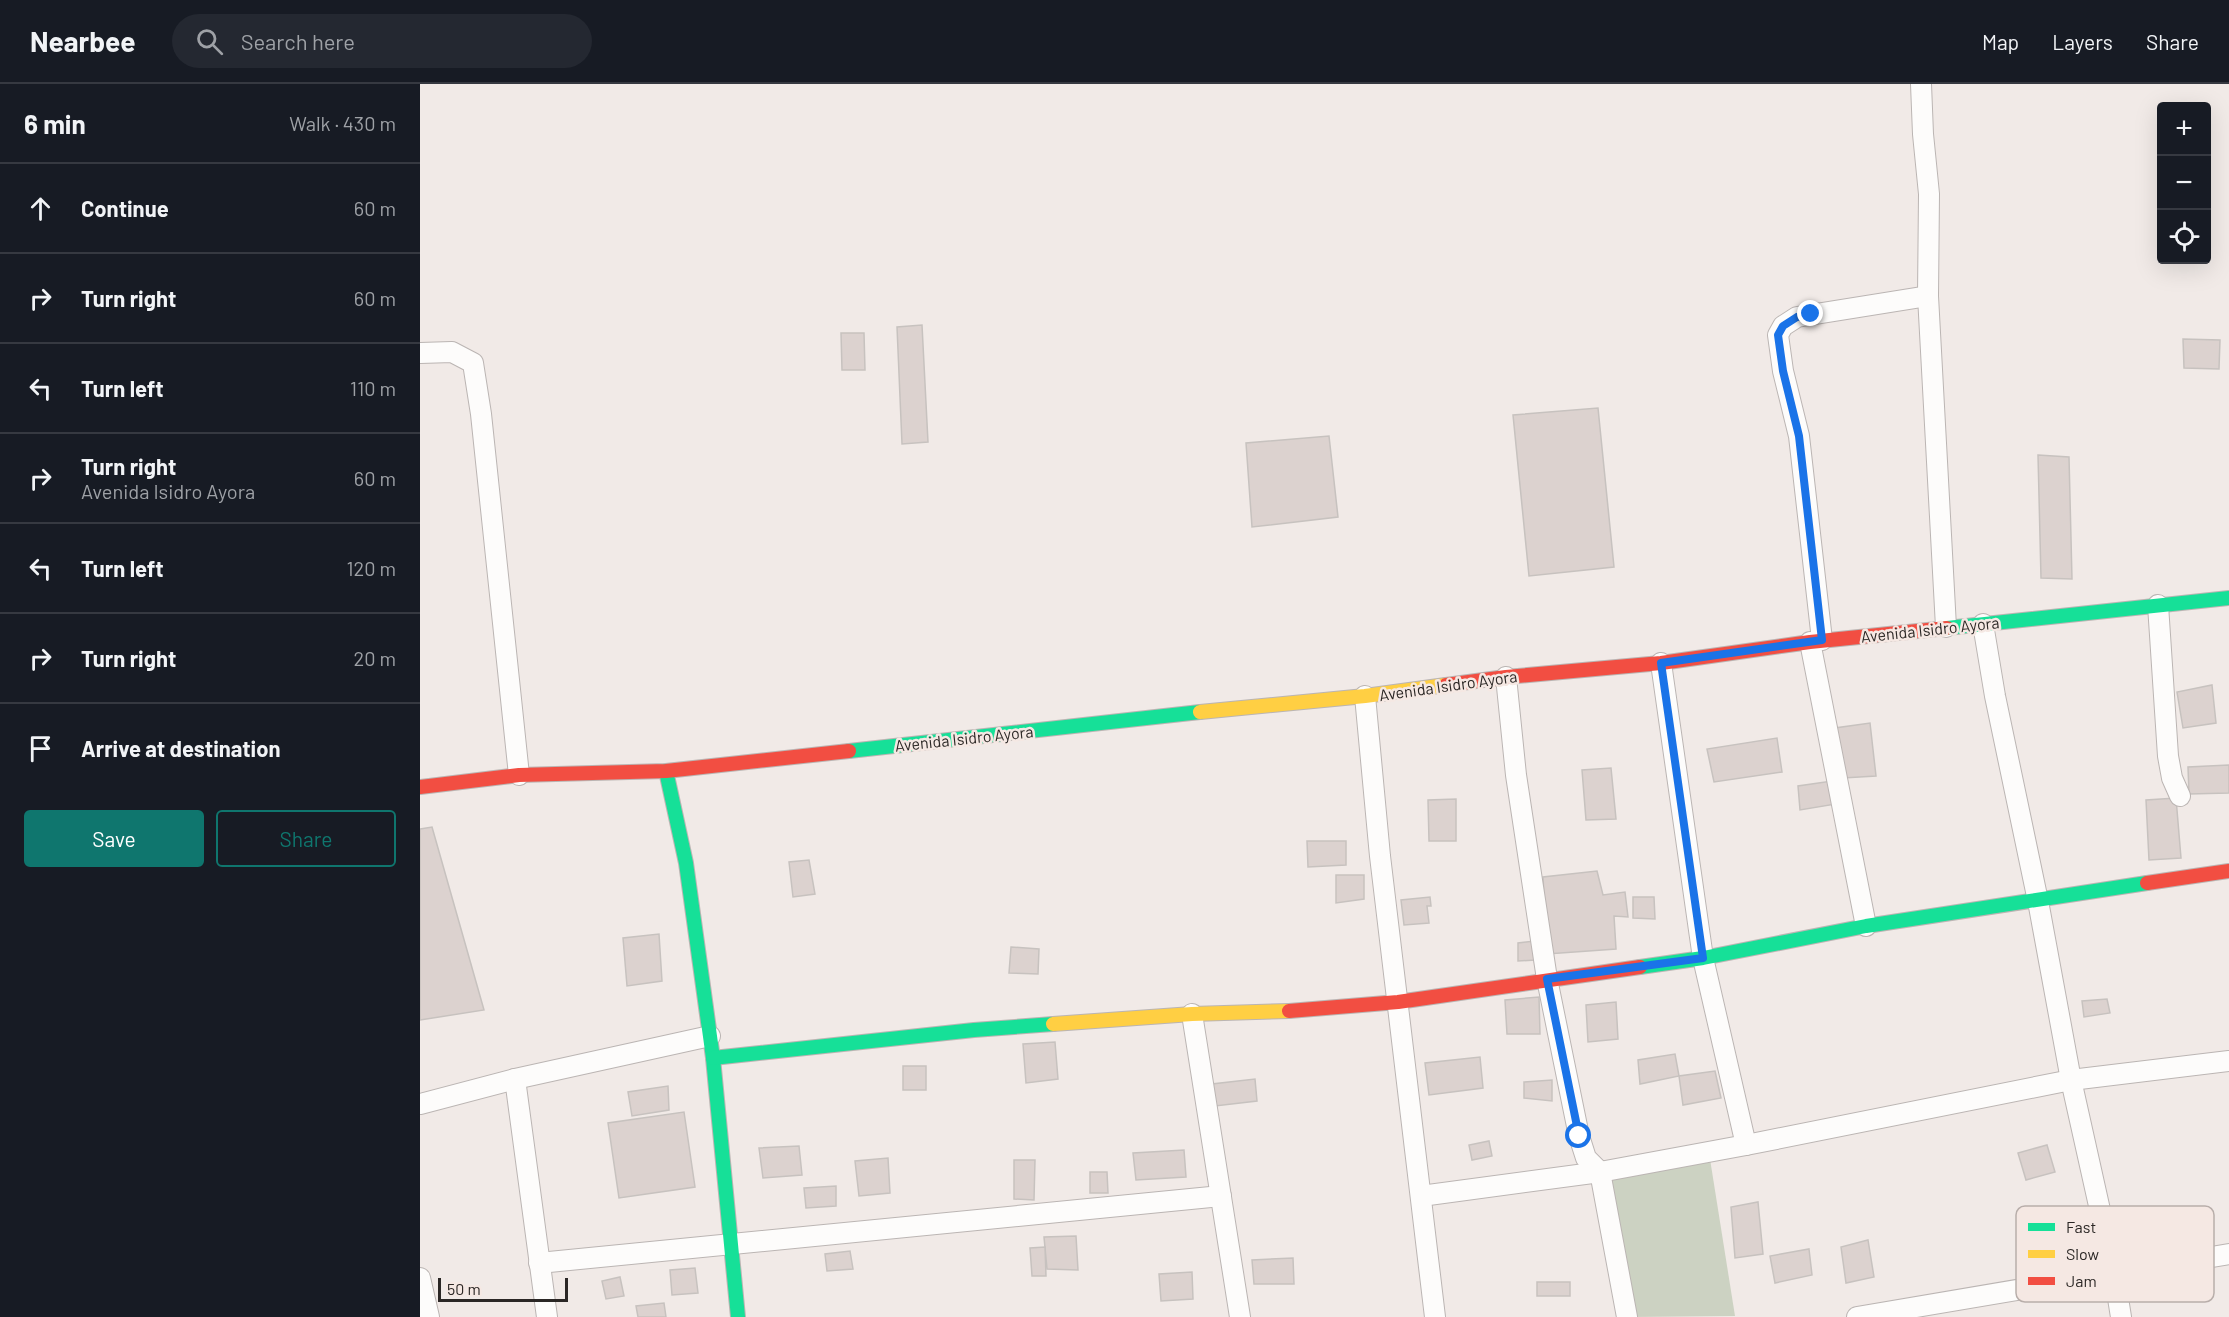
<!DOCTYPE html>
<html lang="en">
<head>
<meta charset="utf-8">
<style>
	:root { --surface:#171b24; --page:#242831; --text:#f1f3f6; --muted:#9ea1a6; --line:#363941; --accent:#0f766e }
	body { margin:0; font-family:Barlow,sans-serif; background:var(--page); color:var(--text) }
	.controls { position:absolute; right:18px; top:18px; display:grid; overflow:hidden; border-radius:6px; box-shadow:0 6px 24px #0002 }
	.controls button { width:54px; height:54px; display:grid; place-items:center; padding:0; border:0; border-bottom:2px solid var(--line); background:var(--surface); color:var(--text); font:30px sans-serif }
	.scale { position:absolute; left:18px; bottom:15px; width:130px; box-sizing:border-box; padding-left:6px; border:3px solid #2b2725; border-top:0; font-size:16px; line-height:21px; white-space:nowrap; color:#2b2725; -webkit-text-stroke:4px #f5e8e3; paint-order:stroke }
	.stop { position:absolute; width:18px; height:18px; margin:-14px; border:4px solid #1a73e8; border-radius:50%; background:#fff }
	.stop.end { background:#1a73e8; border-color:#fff; box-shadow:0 2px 6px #0008 }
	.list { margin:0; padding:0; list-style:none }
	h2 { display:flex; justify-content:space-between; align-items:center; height:78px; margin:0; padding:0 24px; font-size:26px }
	h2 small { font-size:20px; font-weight:400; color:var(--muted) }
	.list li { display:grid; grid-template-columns:39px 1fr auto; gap:18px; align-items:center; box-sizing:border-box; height:90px; padding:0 24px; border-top:2px solid var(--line) }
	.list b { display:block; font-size:22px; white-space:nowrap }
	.list p { margin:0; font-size:20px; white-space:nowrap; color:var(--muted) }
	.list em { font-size:20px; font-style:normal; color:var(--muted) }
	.actions { display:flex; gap:12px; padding:18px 24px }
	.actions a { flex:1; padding:14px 0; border:2px solid var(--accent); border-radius:6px; text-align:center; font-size:21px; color:var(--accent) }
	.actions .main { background:var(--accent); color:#fff }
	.icon { flex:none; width:33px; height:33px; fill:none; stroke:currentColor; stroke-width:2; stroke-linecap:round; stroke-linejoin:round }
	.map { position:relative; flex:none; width:1809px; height:1233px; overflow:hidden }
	header { display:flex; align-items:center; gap:36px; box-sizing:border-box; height:84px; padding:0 30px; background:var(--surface); border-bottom:2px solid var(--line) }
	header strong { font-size:28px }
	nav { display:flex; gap:33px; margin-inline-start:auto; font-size:21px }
	.search { width:420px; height:54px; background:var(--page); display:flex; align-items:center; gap:15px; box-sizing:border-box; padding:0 21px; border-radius:33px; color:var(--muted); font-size:22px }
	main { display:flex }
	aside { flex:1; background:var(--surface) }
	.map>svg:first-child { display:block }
	.green { fill:#ccd2c2 }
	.building { fill:#dcd2cf; stroke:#c7c2bf; stroke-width:1.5 }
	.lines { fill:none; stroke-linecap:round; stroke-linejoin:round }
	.street-casing { stroke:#bbb5b3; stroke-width:22 }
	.fast-casing { stroke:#bbb5b3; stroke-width:16 }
	.slow-casing { stroke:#bbb5b3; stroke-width:16 }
	.jam-casing { stroke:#bbb5b3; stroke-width:16 }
	.street { stroke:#fdfcfb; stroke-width:20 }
	.fast { stroke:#16e098; stroke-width:14 }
	.slow { stroke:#ffcf43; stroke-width:14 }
	.jam { stroke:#f24e42; stroke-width:14 }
	.route { stroke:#1a73e8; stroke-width:8 }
	.labels { text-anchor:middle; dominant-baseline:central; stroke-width:5; stroke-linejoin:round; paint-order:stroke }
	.street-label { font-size:16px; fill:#2b2725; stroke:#f5e8e3 }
	.key { fill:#f5e8e3; stroke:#b8aeaa; stroke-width:1.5 }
	.key-label { font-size:16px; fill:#2b2725 }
</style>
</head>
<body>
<header>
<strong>Nearbee</strong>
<div class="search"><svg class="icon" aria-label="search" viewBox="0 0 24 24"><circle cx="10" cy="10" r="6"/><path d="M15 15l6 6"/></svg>Search here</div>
<nav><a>Map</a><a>Layers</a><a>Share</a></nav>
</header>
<main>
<aside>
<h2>6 min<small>Walk · 430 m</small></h2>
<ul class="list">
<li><svg class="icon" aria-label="ahead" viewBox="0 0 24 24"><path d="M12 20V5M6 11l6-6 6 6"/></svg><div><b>Continue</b></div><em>60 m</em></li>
<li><svg class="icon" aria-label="right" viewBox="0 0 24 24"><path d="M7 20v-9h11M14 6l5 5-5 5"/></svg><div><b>Turn right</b></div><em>60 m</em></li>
<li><svg class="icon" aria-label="left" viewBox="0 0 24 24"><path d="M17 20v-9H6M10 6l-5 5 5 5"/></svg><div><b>Turn left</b></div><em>110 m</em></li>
<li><svg class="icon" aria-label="right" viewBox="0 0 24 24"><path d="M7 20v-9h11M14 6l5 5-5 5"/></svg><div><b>Turn right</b><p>Avenida Isidro Ayora</p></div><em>60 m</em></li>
<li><svg class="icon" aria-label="left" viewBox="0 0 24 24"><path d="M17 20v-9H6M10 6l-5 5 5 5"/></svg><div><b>Turn left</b></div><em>120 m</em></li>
<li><svg class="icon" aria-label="right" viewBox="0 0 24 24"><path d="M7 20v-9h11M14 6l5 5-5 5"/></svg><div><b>Turn right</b></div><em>20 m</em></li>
<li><svg class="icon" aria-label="arrive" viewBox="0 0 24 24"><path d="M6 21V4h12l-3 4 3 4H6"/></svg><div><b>Arrive at destination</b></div></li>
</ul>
<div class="actions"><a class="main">Save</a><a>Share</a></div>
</aside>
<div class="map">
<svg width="1809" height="1233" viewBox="0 0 1809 1233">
	<rect width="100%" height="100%" fill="#f1eae7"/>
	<!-- green -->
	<polygon class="green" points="1290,1075 1315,1232 1210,1233 1189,1090"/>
	<!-- building -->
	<g class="building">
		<polygon points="502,241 508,358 482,360 477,243"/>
		<polygon points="421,249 444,249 445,286 422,286"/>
		<polygon points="1763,255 1800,256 1799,285 1764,284"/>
		<polygon points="1178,324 1194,483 1109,492 1093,331"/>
		<polygon points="909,352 918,433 832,443 826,359"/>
		<polygon points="1618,371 1649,373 1652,495 1621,494"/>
		<polygon points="1792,601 1796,639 1763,644 1757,608"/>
		<polygon points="1450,639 1456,692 1423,694 1415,644"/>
		<polygon points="1357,654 1362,688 1294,698 1287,665"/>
		<polygon points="1809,681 1809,709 1769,710 1768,683"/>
		<polygon points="1191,684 1196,735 1166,736 1162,686"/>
		<polygon points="1412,697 1416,720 1380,726 1378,702"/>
		<polygon points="1756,714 1761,774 1729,776 1726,716"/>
		<polygon points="1036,715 1036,757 1009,757 1008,716"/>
		<polygon points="12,743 64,926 0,936 0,745"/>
		<polygon points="887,757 926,757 926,781 888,783"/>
		<polygon points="389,776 395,810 373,813 369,778"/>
		<polygon points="1177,787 1183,811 1205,808 1208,833 1194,832 1196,865 1127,870 1123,793"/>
		<polygon points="916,791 944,791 944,815 916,819"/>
		<polygon points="1010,813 1011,822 1007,822 1009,839 984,841 981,816"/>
		<polygon points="1213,813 1234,813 1235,835 1213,834"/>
		<polygon points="239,850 242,897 207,902 203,854"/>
		<polygon points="1114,857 1115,876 1098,877 1098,859"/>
		<polygon points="591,863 619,865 618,890 589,889"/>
		<polygon points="1119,913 1120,950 1087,950 1085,916"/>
		<polygon points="1687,915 1690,929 1664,933 1662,917"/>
		<polygon points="1196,918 1198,955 1168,958 1166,921"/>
		<polygon points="635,958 638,995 606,999 603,960"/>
		<polygon points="1255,970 1259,992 1220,1000 1218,976"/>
		<polygon points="1060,973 1063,1004 1009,1011 1005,979"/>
		<rect x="483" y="982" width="23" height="24"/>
		<polygon points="1295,987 1301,1014 1263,1021 1259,992"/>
		<polygon points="835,995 837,1017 795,1022 792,1000"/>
		<polygon points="1132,996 1132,1017 1104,1014 1104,998"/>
		<polygon points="248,1002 249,1026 212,1032 208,1008"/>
		<polygon points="264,1028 275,1103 199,1114 188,1039"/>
		<polygon points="1069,1057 1072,1072 1052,1076 1049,1061"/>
		<polygon points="1627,1061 1635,1088 1606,1096 1598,1069"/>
		<polygon points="379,1062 382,1091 343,1094 339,1064"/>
		<polygon points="764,1066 766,1093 716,1096 713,1069"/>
		<polygon points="468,1074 470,1109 439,1112 435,1077"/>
		<polygon points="594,1076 615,1076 614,1116 594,1115"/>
		<polygon points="670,1088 687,1088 688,1109 670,1109"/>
		<polygon points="416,1102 416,1122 386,1124 384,1104"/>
		<polygon points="1338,1118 1343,1170 1315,1174 1311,1123"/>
		<polygon points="656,1152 658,1186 627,1185 624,1153"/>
		<polygon points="1448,1156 1454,1193 1426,1199 1421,1163"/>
		<polygon points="625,1163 626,1192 612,1192 610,1164"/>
		<polygon points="1389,1165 1392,1191 1355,1199 1350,1172"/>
		<polygon points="430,1167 433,1185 407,1187 405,1170"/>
		<polygon points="873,1174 874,1200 834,1200 832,1176"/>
		<polygon points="275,1184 278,1209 252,1211 250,1186"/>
		<polygon points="772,1188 773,1215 741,1217 739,1190"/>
		<polygon points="200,1193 204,1212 186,1215 182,1197"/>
		<rect x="1117" y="1198" width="33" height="14"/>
		<polygon points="244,1219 246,1233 218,1233 216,1222"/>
	</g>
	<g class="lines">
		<defs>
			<g id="street">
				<polyline points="1501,0 1503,50 1509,110 1508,212 1526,543"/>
				<polyline points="0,269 32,268 53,279 61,330 99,691"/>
				<polyline points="1738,521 1748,672 1752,694 1760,712"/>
				<polyline points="1563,540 1575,612 1618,817 1651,996 1694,1189 1701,1233"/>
				<polyline points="1402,556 1379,352 1363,287 1358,251 1363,242 1377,233 1508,212"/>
				<polyline points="1390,558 1446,842"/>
				<polyline points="1241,579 1283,874 1326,1061"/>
				<polyline points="1086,593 1096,691 1127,895 1159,1052 1166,1074 1180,1088 1207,1233"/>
				<polyline points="945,612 960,772 1015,1233"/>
				<polyline points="772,930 820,1233"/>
				<polyline points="95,995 127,1233"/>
				<polyline points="0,1020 95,995 290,952"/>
				<polyline points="1001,1112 1180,1088 1326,1061 1651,996 1809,977"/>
				<polyline points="119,1179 801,1112"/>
				<polyline points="0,1194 9,1233"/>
				<polyline points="1437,1233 1809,1170"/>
			</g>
			<g id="fast">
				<polyline points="1527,544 1809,514"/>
				<polyline points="429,667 780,628"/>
				<polyline points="246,687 266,779 293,974 318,1233"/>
				<polyline points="1220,883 1283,874 1446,842 1727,799"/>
				<polyline points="293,974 554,946 633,940"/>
			</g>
			<g id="slow">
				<polyline points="780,628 945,612 1026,601"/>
				<polyline points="633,940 772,930 869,927"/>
			</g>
			<g id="jam">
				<polyline points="1026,601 1086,593 1241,579 1390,558 1527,544"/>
				<polyline points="0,703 99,691 246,687 429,667"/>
				<polyline points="1727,799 1809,787"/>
				<polyline points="869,927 978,918 1220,883"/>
			</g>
		</defs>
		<!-- street casing -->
		<use href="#street" class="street-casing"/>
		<!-- fast casing -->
		<use href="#fast" class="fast-casing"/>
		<!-- slow casing -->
		<use href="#slow" class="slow-casing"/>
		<!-- jam casing -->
		<use href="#jam" class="jam-casing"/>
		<!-- street -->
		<use href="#street" class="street"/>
		<!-- fast -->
		<use href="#fast" class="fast"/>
		<!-- slow -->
		<use href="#slow" class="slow"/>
		<!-- jam -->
		<use href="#jam" class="jam"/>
	</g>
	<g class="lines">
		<!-- route -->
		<polyline class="route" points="1159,1052 1127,895 1283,874 1241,579 1402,556 1379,352 1363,287 1358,251 1363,242 1377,233 1391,230"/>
	</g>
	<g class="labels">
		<!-- street labels -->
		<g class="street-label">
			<text transform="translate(1510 545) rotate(-6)">Avenida Isidro Ayora</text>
			<text transform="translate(1028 601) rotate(-8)">Avenida Isidro Ayora</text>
			<text transform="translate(544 654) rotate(-6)">Avenida Isidro Ayora</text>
		</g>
	</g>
	<!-- legend -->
	<rect x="1596" y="1122" width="198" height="96" rx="9" class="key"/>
	<rect x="1608" y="1139" width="27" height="8" fill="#16e098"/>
	<rect x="1608" y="1166" width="27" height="8" fill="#ffcf43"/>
	<rect x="1608" y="1193" width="27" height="8" fill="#f24e42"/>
	<g class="key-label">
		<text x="1646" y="1149">Fast</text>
		<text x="1646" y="1176">Slow</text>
		<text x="1646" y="1203">Jam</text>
	</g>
</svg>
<div class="controls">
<button>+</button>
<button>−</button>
<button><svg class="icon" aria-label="locate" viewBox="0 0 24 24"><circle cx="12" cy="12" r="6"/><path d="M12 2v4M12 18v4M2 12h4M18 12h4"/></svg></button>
</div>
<div class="scale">50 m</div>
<div class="stop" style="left:1159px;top:1052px"></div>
<div class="stop end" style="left:1391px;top:230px"></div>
</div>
</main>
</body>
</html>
